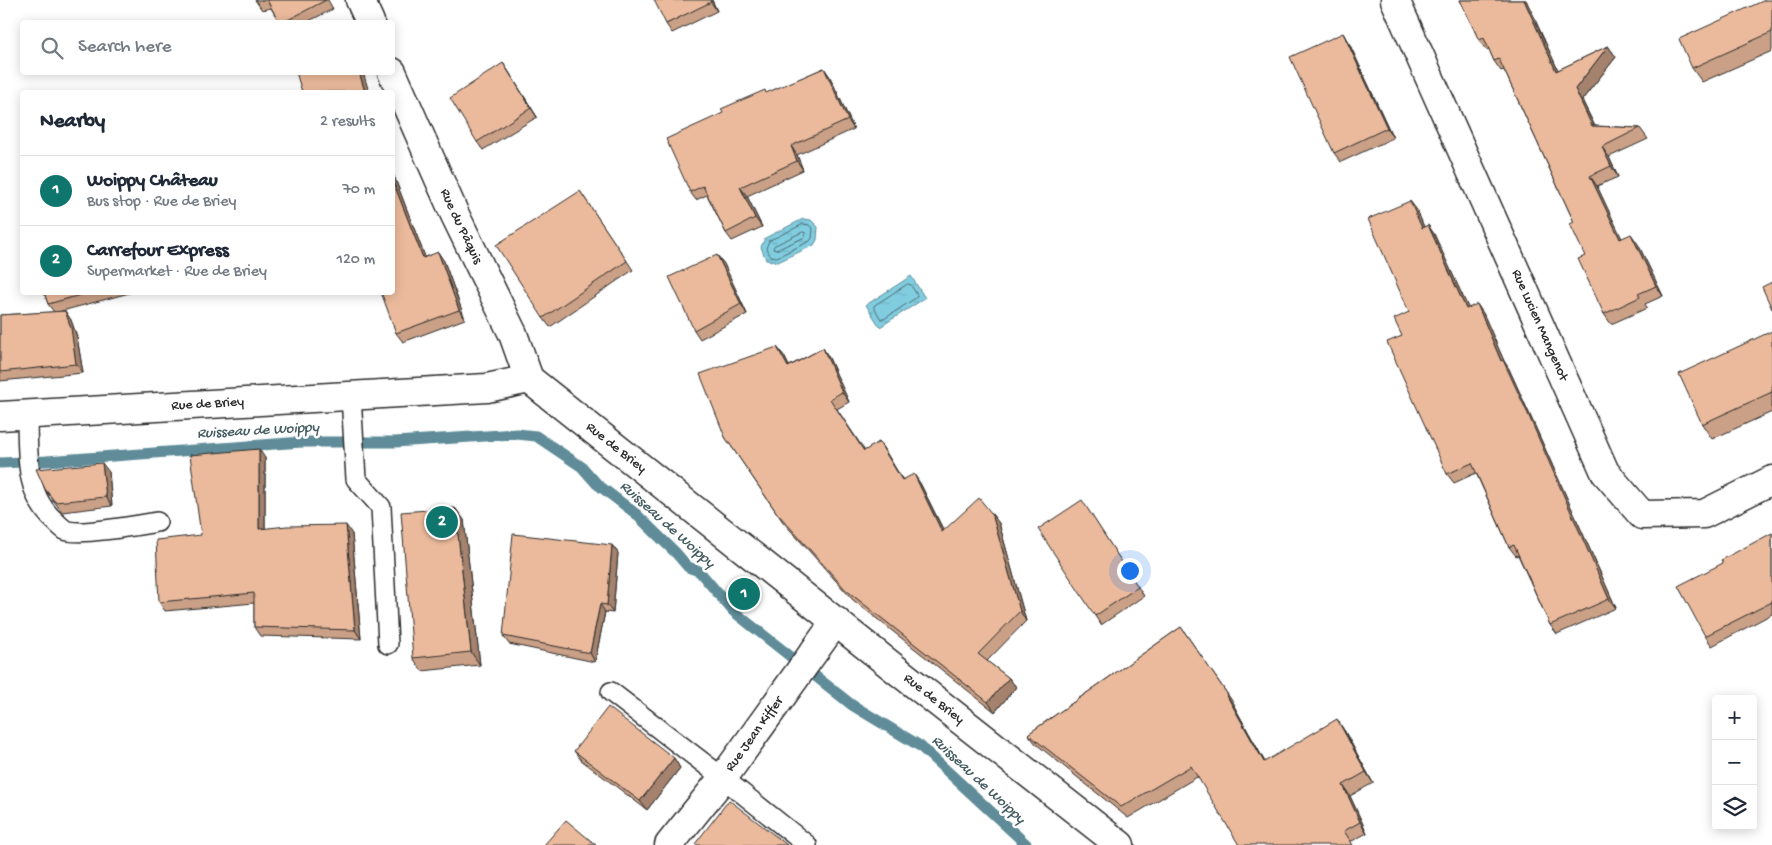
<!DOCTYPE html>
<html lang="en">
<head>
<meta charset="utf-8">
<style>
	:root { --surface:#fff; --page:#f2f2f3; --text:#1f2937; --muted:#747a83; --line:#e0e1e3; --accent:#0f766e }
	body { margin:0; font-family:"Gochi Hand",sans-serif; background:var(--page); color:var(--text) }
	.controls { position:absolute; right:15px; bottom:15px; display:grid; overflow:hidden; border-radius:5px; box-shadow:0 2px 12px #0003 }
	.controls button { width:45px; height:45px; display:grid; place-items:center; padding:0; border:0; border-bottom:1px solid var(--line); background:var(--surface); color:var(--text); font:25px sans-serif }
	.you { position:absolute; left:1129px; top:570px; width:18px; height:18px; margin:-12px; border:4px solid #fff; border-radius:50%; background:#1a73e8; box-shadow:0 0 0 8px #1a73e833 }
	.badge { display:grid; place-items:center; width:32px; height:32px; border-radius:50%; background:var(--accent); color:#fff; font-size:16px; font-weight:700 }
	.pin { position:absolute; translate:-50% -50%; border:2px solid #fff; box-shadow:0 1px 5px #0006 }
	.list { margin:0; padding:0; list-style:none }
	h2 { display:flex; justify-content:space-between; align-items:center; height:65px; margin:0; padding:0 20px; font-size:21px }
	h2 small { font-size:16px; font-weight:400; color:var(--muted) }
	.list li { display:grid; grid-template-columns:32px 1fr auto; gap:15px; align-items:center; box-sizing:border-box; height:70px; padding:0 20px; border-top:1px solid var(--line) }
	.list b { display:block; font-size:19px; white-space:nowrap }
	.list p { margin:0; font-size:16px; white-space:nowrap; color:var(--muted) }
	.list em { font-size:16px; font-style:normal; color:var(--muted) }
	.icon { flex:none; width:28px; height:28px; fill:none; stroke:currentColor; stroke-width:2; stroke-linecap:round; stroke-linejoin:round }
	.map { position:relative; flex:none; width:1772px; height:845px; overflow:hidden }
	.search { position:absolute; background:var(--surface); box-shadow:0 2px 12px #0003; left:20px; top:20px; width:375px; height:55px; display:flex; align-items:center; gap:12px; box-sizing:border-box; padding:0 18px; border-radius:5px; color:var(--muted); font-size:19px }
	.panel { position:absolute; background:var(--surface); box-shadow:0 2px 12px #0003; left:20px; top:90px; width:375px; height:205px; border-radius:5px }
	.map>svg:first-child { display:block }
	.water { fill:url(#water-ripples); stroke:#5f8c98 }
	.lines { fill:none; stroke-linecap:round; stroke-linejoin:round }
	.shore { stroke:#4d6c73; stroke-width:1 }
	.stream { stroke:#5f8c98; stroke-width:11 }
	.service-casing { stroke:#2b2b2b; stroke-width:22 }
	.minor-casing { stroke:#2b2b2b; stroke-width:31 }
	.tertiary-casing { stroke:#2b2b2b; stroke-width:31 }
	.service { stroke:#fff; stroke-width:19 }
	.minor { stroke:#fff; stroke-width:28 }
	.tertiary { stroke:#fff; stroke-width:28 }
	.wall { fill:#caa086; stroke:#2b2b2b }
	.shaded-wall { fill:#a4826d; stroke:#2b2b2b }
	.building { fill:#ebba9c; stroke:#2b2b2b }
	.labels { text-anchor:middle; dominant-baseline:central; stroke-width:5; stroke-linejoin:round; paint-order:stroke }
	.street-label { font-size:14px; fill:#2b2b2b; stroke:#fff }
	.water-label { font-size:15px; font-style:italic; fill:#455c61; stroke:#fff }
</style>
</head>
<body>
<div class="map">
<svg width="1772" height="845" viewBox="0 0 1772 845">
	<defs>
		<pattern id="water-ripples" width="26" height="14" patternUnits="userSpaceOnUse" patternTransform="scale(1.25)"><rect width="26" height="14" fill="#81cde0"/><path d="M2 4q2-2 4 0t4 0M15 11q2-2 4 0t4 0" fill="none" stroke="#70b0c0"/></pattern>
	</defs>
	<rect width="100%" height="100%" fill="#fff"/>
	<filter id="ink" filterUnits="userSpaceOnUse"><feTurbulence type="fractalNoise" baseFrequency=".02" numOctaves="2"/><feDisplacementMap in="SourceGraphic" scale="10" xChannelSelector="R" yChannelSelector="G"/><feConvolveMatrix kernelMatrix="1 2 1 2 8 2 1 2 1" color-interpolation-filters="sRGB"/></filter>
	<g filter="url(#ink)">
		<!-- water -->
		<g class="water">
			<polygon points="803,219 811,220 818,227 817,240 814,245 778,262 766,260 761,247 765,238"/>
			<polygon points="911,276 925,298 880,327 866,305"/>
		</g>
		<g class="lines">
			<!-- shore -->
			<g class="shore">
				<polygon points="804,224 809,225 813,229 812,238 810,241 777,257 770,256 766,248 769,241"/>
				<polygon points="803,232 806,233 805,237 776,250 773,249 774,246"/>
				<polygon points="908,284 911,285 917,295 917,297 884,319 881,319 874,308 874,306"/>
			</g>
			<!-- stream -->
			<polyline class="stream" points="0,463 46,461 302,442 395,442 517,434 536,436 582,467 597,484 635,513 676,553 688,567 699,571 733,611 852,705 920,746 1027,845"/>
			<defs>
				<g id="service">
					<polyline points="351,396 356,479 381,507 388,644"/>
					<path d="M 27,415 C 28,453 24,495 56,522 C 58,524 62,528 65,530 C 78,536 139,525 157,522"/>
					<polyline points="611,692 723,778 807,845"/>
				</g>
				<g id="minor">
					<path id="s1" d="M 1395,0 L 1605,472 L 1642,515 L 1704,514 L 1772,480"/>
					<path id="s2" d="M 669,845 L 723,778 L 836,621"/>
				</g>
				<g id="tertiary">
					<polyline points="360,0 370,22"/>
					<path id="s3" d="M 392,72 L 455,215 L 513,334 L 529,379"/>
					<path id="s4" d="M 529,379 L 898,671 L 1120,845"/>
					<path id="s5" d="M 0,416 L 487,388 L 529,379"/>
				</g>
			</defs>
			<!-- service casing -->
			<use href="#service" class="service-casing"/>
			<!-- minor casing -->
			<use href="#minor" class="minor-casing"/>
			<!-- tertiary casing -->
			<use href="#tertiary" class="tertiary-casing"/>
			<!-- service -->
			<use href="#service" class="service"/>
			<!-- minor -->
			<use href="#minor" class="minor"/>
			<!-- tertiary -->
			<use href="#tertiary" class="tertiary"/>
		</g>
		<!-- wall -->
		<g class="wall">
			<polygon points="255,0 328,0 333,9 307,22 279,22 271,8 262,10"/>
			<polygon points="712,0 717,11 672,33 666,24"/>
			<polygon points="1460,0 1526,0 1558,70 1608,46 1616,57 1582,100 1595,126 1640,128 1648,139 1609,157 1618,177 1597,186 1621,238 1638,244 1663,296 1645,304 1647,308 1611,324 1604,314 1574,222 1504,70 1501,71 1494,61 1489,49 1486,50 1479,40"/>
			<polygon points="1772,0 1772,51 1702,82 1692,68"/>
			<polygon points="1349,43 1393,138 1341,162 1334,153"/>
			<polygon points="503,63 537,117 483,150 477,142"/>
			<polygon points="824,68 830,77 854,129 797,155 803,170 747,196 762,227 732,241 726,233 707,195 696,200 690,192 767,93"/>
			<polygon points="392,171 425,257 444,261 465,319 403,342 396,333 392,292"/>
			<polygon points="580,191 633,270 550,327 543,318"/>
			<polygon points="1417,210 1424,227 1428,225 1434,234 1468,308 1483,313 1504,361 1509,369 1534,424 1616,608 1557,634 1550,625 1518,555 1516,556 1509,547 1476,473 1454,483 1447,474 1409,312"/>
			<polygon points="717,255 724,264 747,314 700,339 694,330"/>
			<polygon points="44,292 133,292 58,312 65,311 71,320 77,337 83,373 0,381 0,315 54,312 48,304"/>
			<polygon points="1772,331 1772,412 1712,439 1702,424"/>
			<polygon points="777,347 784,356 789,366 823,348 829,358 849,402 837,409 865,451 879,442 902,479 920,483 944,531 999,523 1026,621 987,661 1009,678 1016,687 995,712 853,600 783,522 725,437"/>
			<polygon points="265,458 265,529 352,534 361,639 260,636 254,627 254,603 165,611 159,602 201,535"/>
			<polygon points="109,472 112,506 62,512 45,489"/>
			<polygon points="455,508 464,520 480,665 422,671 413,658"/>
			<polygon points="1088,510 1144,596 1101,625 1095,616"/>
			<polygon points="1772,533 1772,614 1712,646 1705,636"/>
			<polygon points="612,545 618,553 613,613 605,612 595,662 509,644 503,636"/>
			<polygon points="1181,627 1235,705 1234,706 1265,762 1344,730 1373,783 1350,796 1367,833 1352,841 1197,777 1128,818 1036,744 1028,734"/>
			<polygon points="574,751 674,758 680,768 647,810 581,760"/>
		</g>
		<!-- shaded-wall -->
		<g class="shaded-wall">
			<polygon points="710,0 712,0 717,11 711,2"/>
			<polygon points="1524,0 1526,0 1563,81 1556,71"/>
			<polygon points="1343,33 1349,43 1393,138 1387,128"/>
			<polygon points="1608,46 1616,57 1582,100 1599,136 1592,126 1575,89"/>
			<polygon points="503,63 509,72 537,117 531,108"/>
			<polygon points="824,68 830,77 854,129 848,120"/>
			<polygon points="359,72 363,72 369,92 365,92"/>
			<polygon points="791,146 797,155 803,170 797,161"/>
			<polygon points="1602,147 1609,157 1618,177 1611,166"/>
			<polygon points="392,171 429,267 423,258 392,179"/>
			<polygon points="1590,176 1597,186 1627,249 1620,239"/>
			<polygon points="740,187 747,196 762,227 755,218"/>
			<polygon points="1410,201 1417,210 1428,237 1422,228"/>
			<polygon points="1428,225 1434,234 1473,318 1466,309"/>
			<polygon points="1631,234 1638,244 1663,296 1656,286"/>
			<polygon points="438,252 444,261 465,319 459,310"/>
			<polygon points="717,255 724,264 747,314 741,304"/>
			<polygon points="1477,304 1483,313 1504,361 1509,369 1534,424 1616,608 1609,599 1501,361"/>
			<polygon points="65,311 71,320 77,337 83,373 76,364"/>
			<polygon points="777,347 784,356 794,376 788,367"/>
			<polygon points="823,348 829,358 849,402 842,392"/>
			<polygon points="879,442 886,452 908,489 902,480"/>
			<polygon points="259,449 265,458 265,538 259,529"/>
			<polygon points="102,463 109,472 112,506 106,497"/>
			<polygon points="914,474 920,483 949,542 942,532"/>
			<polygon points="455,508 464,520 480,665 471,652"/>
			<polygon points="992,514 999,523 1026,621 1020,611"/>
			<polygon points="346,525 352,534 361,639 355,630"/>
			<polygon points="612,545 618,553 613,613 607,605"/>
			<polygon points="600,604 605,612 595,662 590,653"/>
			<polygon points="1009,678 1016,687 995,712 988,702"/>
			<polygon points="1227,696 1234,706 1271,773 1264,762"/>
			<polygon points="1337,719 1344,730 1373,783 1366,772"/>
			<polygon points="674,758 680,768 647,810 640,801"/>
			<polygon points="1343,785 1350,796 1367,833 1360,822"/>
		</g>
		<!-- building -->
		<g class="building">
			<polygon points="267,0 326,0 284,22 279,22"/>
			<polygon points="654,0 710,0 711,2 666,24"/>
			<polygon points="1460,0 1524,0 1556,71 1608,46 1575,89 1592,126 1640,128 1602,147 1611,166 1590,176 1620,239 1631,234 1656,286 1638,294 1640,297 1604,314 1578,259 1585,256 1570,224 1574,222 1499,59 1494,61 1484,38 1479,40"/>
			<polygon points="1765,0 1772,0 1772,32 1692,68 1679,39"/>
			<polygon points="1343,33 1387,128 1334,153 1290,57"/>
			<polygon points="503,63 531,108 477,142 450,98"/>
			<polygon points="824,68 848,120 791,146 797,161 740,187 755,218 726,233 703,186 690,192 666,139 723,113 721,109 765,90 766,93"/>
			<polygon points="296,72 359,72 365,92 302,92"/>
			<polygon points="392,179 423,258 438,252 459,310 396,333 381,292 392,292"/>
			<polygon points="580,191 627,261 543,318 496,245"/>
			<polygon points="1410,201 1422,228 1428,225 1466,309 1477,304 1501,361 1503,360 1528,414 1609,599 1550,625 1514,545 1509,547 1472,463 1447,474 1387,342 1402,336 1394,319 1409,312 1368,219"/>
			<polygon points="717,255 741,304 694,330 669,277"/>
			<polygon points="1772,282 1772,309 1762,287"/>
			<polygon points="44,292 91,292 48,304"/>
			<polygon points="65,311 71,328 76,364 0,372 0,315"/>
			<polygon points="1772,331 1772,392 1702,424 1679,374"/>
			<polygon points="777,347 788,367 823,348 842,392 830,399 864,451 879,442 902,480 914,474 942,532 979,498 992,514 1020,611 978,654 1009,678 988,702 846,590 777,513 725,437 700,374"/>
			<polygon points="259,449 259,529 287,526 346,525 355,630 254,627 254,593 159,602 156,540 201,535 190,455"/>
			<polygon points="102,463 106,497 55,502 45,489 36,469"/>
			<polygon points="1082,500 1138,587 1095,616 1038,529"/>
			<polygon points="455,508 471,652 413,658 401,512"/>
			<polygon points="1772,533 1772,602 1705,636 1678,586 1723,563 1721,560"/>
			<polygon points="513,534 612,545 607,605 600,604 590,653 503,636"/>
			<polygon points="1181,627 1228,695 1227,696 1264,762 1337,719 1366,772 1343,785 1360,822 1344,831 1353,845 1239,845 1191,766 1121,807 1028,734"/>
			<polygon points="608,707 674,758 640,801 574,751"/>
			<polygon points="729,800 787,845 697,845 695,844"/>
			<polygon points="566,820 596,845 544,845"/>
		</g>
	</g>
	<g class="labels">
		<!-- street labels -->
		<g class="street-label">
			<text stroke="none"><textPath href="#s3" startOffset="169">Rue du Pâquis</textPath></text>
			<text stroke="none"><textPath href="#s1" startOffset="356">Rue Lucien Mangenot</textPath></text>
			<text stroke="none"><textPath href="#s5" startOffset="208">Rue de Briey</textPath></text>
			<text stroke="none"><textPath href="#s4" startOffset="111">Rue de Briey</textPath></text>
			<text stroke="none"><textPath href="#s4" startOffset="516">Rue de Briey</textPath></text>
			<text stroke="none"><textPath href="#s2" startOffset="140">Rue Jean Kiffer</textPath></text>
		</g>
		<!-- water labels -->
		<g class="water-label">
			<text transform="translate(258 431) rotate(-3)">Ruisseau de Woippy</text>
			<text transform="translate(667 525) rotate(42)">Ruisseau de Woippy</text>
			<text transform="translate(978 780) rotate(43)">Ruisseau de Woippy</text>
		</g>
	</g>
</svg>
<div class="controls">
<button>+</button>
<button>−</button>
<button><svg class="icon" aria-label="layers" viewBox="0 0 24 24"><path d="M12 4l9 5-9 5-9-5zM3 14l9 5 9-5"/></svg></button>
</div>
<div class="you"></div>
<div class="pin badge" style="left:744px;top:594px">1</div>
<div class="pin badge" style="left:442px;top:522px">2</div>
<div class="search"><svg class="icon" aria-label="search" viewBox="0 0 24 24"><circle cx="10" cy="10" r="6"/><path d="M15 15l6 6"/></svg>Search here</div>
<section class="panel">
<h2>Nearby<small>2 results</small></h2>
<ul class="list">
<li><span class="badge">1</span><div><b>Woippy Château</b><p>Bus stop · Rue de Briey</p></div><em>70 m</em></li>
<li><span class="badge">2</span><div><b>Carrefour Express</b><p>Supermarket · Rue de Briey</p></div><em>120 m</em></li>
</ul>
</section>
</div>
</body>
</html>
